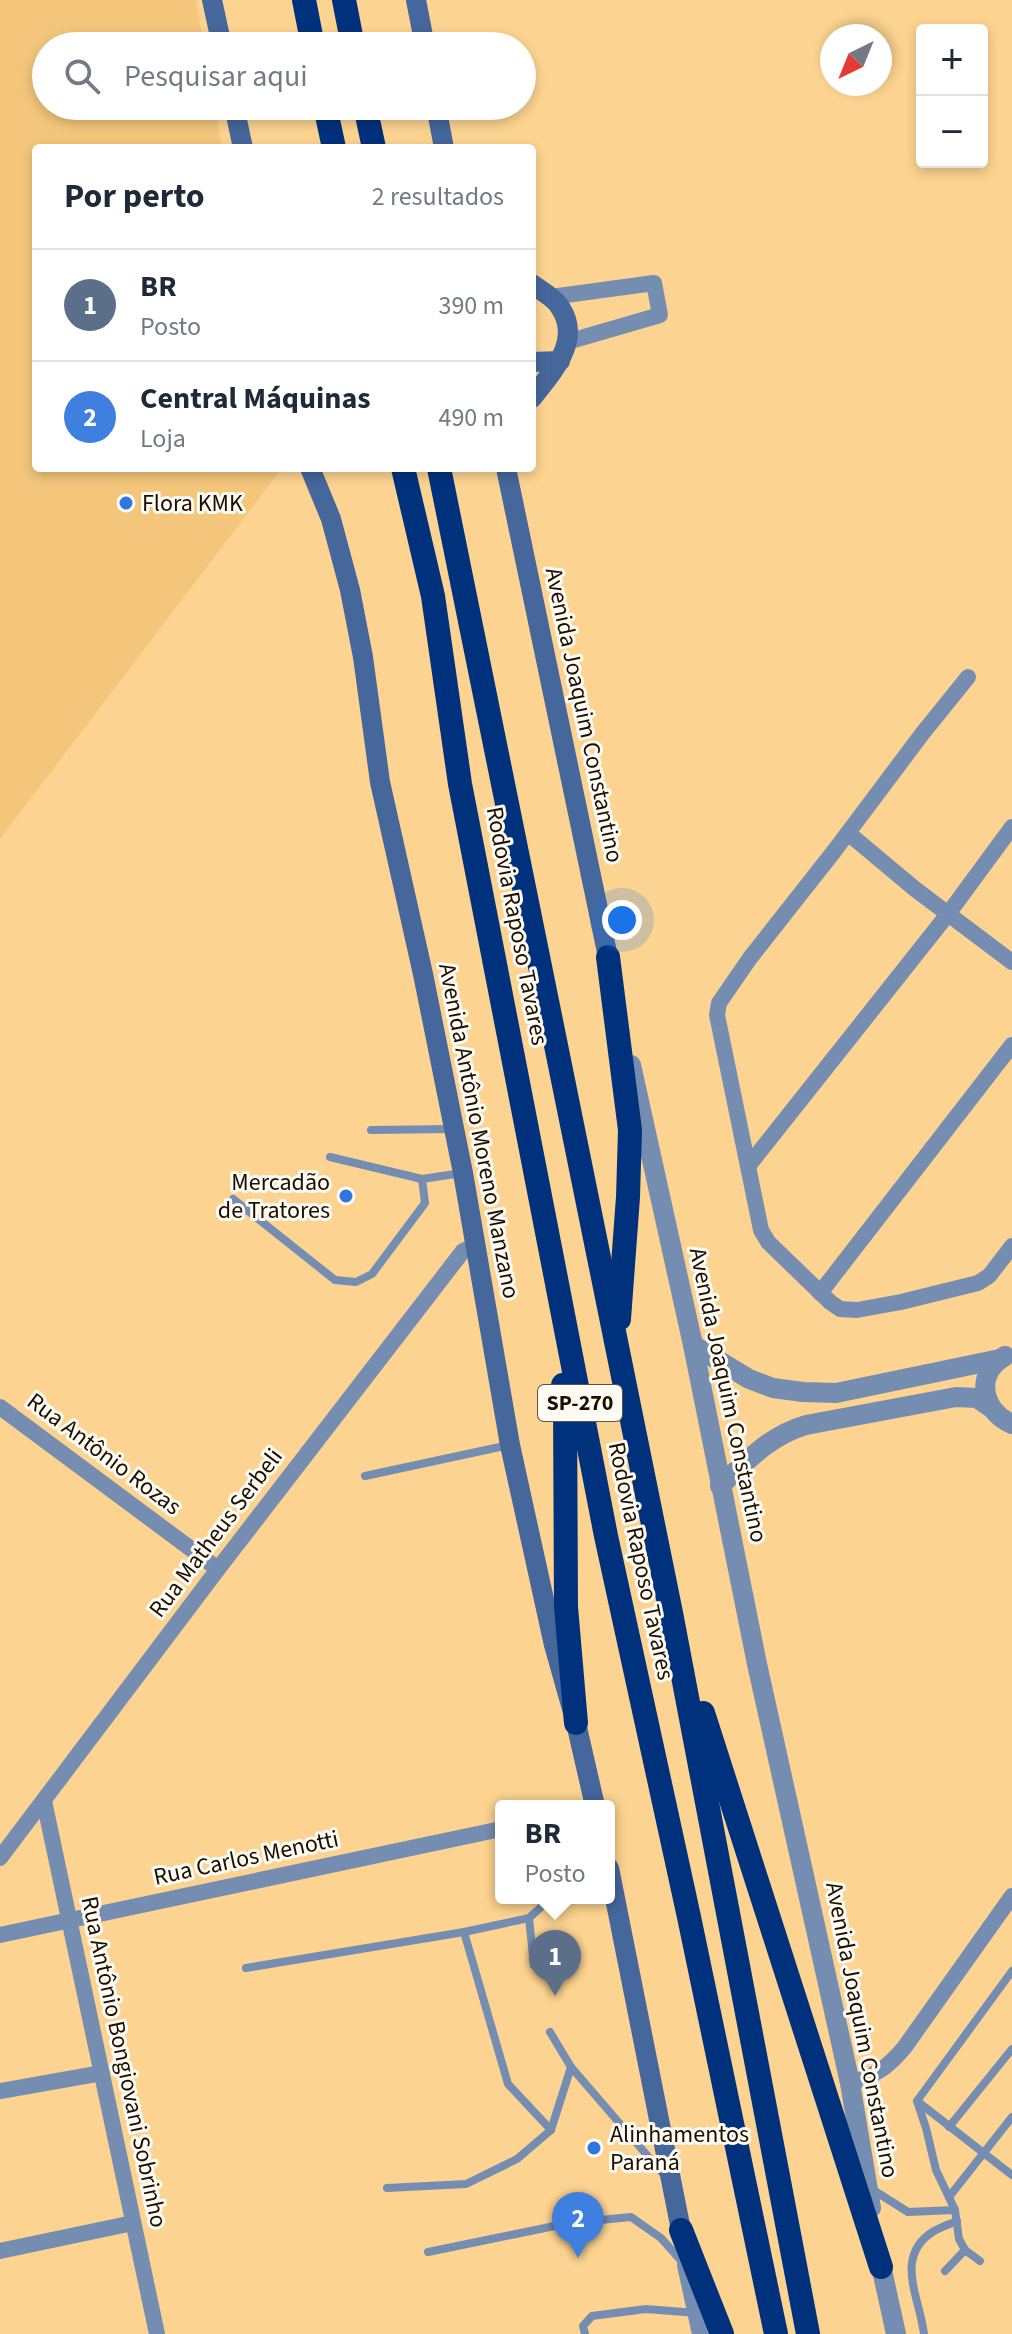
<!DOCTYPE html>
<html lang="pt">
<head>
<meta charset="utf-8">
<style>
	:root { --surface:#fff; --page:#f2f2f3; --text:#1f2937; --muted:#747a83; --line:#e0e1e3; --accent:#0f766e }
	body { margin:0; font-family:"Source Sans 3",sans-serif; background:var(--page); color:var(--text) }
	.controls { position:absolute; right:24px; top:24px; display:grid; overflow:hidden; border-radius:8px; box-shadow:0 4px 12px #0003 }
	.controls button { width:72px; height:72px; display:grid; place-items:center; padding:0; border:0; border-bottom:2px solid var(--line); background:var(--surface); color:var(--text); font:40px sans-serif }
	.compass { position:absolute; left:820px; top:24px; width:72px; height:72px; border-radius:50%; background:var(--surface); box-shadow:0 4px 12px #0003; rotate:223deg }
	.you { position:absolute; left:622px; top:920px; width:28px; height:28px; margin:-20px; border:6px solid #fff; border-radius:50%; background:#1a73e8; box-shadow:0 0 0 12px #1a73e833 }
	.badge { display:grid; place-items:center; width:52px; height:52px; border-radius:50%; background:var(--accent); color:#fff; font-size:26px; font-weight:700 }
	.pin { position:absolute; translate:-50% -66px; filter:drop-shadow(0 2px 4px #0008) }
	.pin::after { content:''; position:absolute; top:42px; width:28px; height:24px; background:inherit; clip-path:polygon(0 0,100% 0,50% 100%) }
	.popup { position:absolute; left:495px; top:1800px; width:120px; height:104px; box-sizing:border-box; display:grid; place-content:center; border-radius:8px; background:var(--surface); filter:drop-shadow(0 2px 6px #0005); font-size:26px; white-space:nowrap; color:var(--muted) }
	.popup b { font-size:30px; color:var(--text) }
	.popup::after { content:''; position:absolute; left:50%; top:100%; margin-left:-16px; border:16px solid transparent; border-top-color:var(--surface) }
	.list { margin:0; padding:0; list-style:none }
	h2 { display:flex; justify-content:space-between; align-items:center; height:104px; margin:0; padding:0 32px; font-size:34px }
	h2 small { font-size:26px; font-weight:400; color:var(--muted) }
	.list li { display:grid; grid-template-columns:52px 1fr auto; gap:24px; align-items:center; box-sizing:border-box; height:112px; padding:0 32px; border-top:2px solid var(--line) }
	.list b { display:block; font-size:30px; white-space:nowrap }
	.list p { margin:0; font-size:26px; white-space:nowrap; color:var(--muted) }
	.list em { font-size:26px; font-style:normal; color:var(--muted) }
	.icon { flex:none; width:44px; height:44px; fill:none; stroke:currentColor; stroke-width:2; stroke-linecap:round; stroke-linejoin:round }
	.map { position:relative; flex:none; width:1012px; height:2334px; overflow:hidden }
	.search { position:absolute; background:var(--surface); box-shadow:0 4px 12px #0003; left:32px; top:32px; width:504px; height:88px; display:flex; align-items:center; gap:20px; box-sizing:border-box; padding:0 28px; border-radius:44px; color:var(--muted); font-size:30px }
	.panel { position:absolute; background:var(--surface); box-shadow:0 4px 12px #0003; left:32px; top:144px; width:504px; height:328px; border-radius:8px }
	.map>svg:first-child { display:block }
	.built { fill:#f3c67b }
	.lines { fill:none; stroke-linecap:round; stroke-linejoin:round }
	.service { stroke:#768db2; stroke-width:8 }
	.minor { stroke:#768db2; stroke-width:16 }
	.tertiary { stroke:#768db2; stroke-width:20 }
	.secondary { stroke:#46679c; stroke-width:20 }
	.motorway { stroke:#00317c; stroke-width:24 }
	.poi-dot { fill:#2f75e2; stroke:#fefaf4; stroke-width:3 }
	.labels { text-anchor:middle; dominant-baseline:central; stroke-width:6; stroke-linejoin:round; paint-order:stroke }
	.shield { fill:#fefaf4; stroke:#5f5649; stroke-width:2 }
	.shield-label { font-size:22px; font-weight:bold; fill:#1b1000 }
	.poi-label { font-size:24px; fill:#1b1000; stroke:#fefaf4; text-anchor:start }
	.street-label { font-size:24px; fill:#1b1000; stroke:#fefaf4 }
</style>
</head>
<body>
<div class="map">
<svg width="1012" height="2334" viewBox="0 0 1012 2334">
	<rect width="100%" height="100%" fill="#fcd390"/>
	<!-- built -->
	<polygon class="built" points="0,0 196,0 204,46 46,46 46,106 215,106 222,148 36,148 36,468 282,468 0,839"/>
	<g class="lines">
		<!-- service -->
		<g class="service">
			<polyline points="371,1130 452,1129"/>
			<polyline points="330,1157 422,1179 462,1173"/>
			<polyline points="233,1199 335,1280 356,1282 372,1274 425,1203 422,1179"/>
			<polyline points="365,1476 509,1445"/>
			<polyline points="529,1918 534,1965"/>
			<polyline points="464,1932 508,2084 551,2130"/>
			<polyline points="246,1968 464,1932 529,1918 551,1898"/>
			<polyline points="550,2032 571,2067 665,2176"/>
			<polyline points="917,2101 1012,1971"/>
			<polyline points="949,2127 1012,2049"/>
			<polyline points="387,2188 466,2184 517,2159 551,2130 571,2067"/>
			<polyline points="870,2188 908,2212 955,2210"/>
			<polyline points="949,2197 1012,2117"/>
			<polyline points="428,2252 569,2223 631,2217 661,2238 686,2266"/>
			<polyline points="980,2261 965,2250 959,2239 955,2210 936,2170 926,2128 917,2101 1012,2175"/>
			<polyline points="945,2271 965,2250"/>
			<polyline points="585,2334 583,2326 592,2316 646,2309 697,2313"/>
			<path d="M 924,2334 C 920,2298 893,2256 934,2231 C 941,2227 950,2224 957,2221"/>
		</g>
		<!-- minor -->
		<g class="minor">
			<polyline points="551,297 654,283 660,315 567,342"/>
			<polyline points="968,677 922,734 835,850 750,958 719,1003 717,1015 761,1230 768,1242 830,1302 840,1309 857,1310 901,1302 978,1283 989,1276 1012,1246"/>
			<polyline points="848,833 915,889 1012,962"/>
			<polyline points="749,1165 948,914 1012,827"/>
			<polyline points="820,1293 1012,1045"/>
			<polyline points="0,1407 218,1569"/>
			<polyline points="44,1801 157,2334"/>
			<polyline points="0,1858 218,1569 463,1251 476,1245"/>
			<polyline points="0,1935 501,1829"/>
			<path d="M 850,2083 C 876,2075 886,2069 904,2048 L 1012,1896"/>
			<polyline points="0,2091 102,2073"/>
			<polyline points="0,2251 133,2223"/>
		</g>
		<!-- tertiary -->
		<g class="tertiary">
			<polyline points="631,1065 693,1345 757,1664 850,2083 871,2208"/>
			<polyline points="693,1345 749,1379 773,1388 803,1392 836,1393 1000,1359"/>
			<path d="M 1005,1356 C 974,1374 982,1411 1012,1424"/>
			<path d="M 720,1486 C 748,1460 769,1436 806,1425 L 956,1397 L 977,1398 L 990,1407"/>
			<polyline points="878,2252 896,2334"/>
			<polyline points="687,2265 702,2334"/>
		</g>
		<!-- secondary -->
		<g class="secondary">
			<polyline points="212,0 222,46"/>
			<polyline points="416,0 425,46"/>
			<polyline points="234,106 243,148"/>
			<polyline points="436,106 444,148"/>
			<path d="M 532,284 C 540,290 550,295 557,303 C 585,338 553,371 532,398"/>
			<polyline points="532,362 560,361"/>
			<polyline points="310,468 331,519 350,590 363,657 380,782 423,974 463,1173 510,1445 554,1645 576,1723 595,1806"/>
			<polyline points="506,468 608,957"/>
			<polyline points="609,1868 681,2230"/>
		</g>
		<!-- motorway -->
		<g class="motorway">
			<polyline points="304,0 313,46"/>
			<polyline points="344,0 353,46"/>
			<polyline points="325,106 334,148"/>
			<polyline points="365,106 374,148"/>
			<polyline points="403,468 433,596 460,784 606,1536 689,1917 776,2334"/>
			<polyline points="439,468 671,1613 808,2334"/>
			<polyline points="608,957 630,1130 628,1197 619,1319"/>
			<polyline points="563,1385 565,1399 566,1607 576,1723"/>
			<polyline points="703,1713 881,2267"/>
			<polyline points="681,2230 722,2334"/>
		</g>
	</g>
	<!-- markers -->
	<g class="poi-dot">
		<circle cx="126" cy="503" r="8"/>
		<circle cx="346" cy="1196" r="8"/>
		<circle cx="594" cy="2148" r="8"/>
	</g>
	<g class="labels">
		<!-- shield labels -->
		<rect class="shield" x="538" y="1385" width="84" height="36" rx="6"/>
		<g class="shield-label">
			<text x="580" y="1403">SP-270</text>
		</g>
		<!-- poi labels -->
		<g class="poi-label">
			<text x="142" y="503">Flora KMK</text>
			<text x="330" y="1182" text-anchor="end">Mercadão<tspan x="330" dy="28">de Tratores</tspan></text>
			<text x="610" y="2134">Alinhamentos<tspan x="610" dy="28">Paraná</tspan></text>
		</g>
		<!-- street labels -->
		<g class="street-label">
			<text transform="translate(584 715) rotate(78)">Avenida Joaquim Constantino</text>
			<text transform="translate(517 926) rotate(79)">Rodovia Raposo Tavares</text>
			<text transform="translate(479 1131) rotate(79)">Avenida Antônio Moreno Manzano</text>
			<text transform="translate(728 1395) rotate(78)">Avenida Joaquim Constantino</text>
			<text transform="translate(104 1454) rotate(37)">Rua Antônio Rozas</text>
			<text transform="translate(216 1533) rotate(-53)">Rua Matheus Serbeli</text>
			<text transform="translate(641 1561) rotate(78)">Rodovia Raposo Tavares</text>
			<text transform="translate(246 1858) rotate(-12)">Rua Carlos Menotti</text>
			<text transform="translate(862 2030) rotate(79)">Avenida Joaquim Constantino</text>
			<text transform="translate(124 2062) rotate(78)">Rua Antônio Bongiovani Sobrinho</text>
		</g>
	</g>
</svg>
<div class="controls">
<button>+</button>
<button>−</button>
</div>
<svg class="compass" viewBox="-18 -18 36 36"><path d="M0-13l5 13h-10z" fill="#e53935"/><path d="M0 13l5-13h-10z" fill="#747a83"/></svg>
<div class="you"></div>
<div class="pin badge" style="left:555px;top:1996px;background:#5c6f8a">1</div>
<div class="popup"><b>BR</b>Posto</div>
<div class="pin badge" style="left:578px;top:2258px;background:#3f7fe0">2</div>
<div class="search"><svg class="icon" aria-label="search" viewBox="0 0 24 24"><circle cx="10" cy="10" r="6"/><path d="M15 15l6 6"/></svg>Pesquisar aqui</div>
<section class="panel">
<h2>Por perto<small>2 resultados</small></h2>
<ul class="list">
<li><span class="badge" style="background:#5c6f8a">1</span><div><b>BR</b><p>Posto</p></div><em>390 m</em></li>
<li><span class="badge" style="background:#3f7fe0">2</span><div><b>Central Máquinas</b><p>Loja</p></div><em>490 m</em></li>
</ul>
</section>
</div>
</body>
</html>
